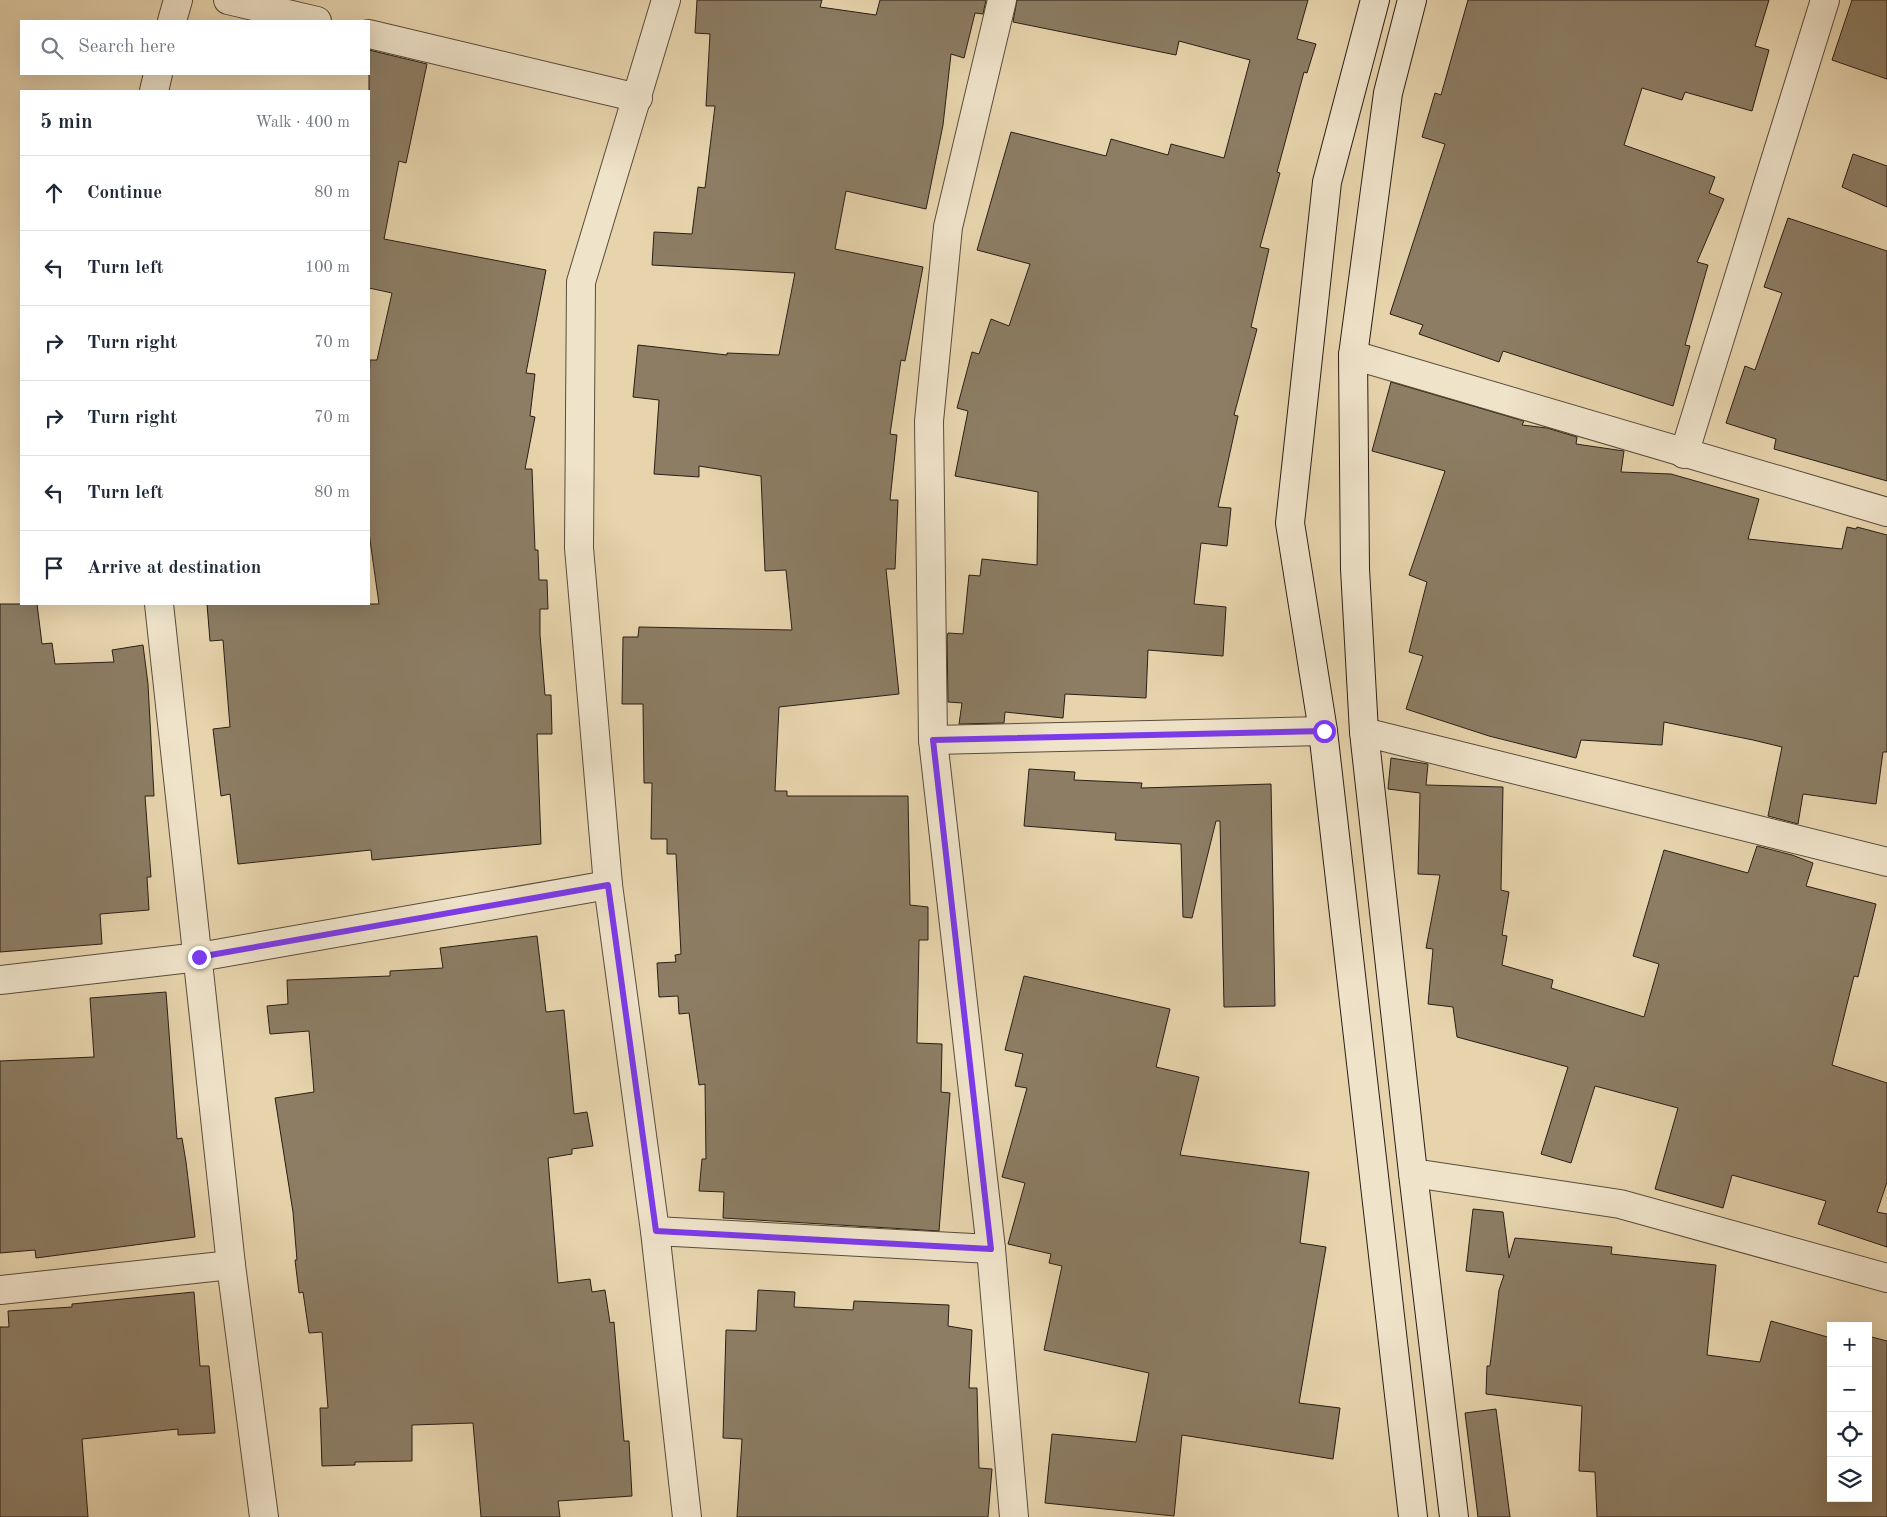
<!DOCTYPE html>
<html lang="en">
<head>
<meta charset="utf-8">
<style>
	:root { --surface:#fff; --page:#f6f6f7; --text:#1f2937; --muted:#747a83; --line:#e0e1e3 }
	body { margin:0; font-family:"Old Standard TT",serif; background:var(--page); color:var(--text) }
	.controls { position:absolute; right:15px; bottom:15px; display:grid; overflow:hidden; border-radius:0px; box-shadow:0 5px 20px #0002 }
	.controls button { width:45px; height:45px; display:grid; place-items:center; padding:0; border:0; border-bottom:1px solid var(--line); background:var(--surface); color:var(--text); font:25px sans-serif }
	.stop { position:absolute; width:15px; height:15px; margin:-11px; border:4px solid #7c3aed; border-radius:50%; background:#fff }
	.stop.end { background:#7c3aed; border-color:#fff; box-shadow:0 1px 5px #0008 }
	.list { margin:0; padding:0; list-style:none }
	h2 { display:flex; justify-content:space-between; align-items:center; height:65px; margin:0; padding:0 20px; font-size:21px }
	h2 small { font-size:16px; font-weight:400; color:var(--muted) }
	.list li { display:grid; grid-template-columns:32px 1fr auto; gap:15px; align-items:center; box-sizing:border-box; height:75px; padding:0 20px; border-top:1px solid var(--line) }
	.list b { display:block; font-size:19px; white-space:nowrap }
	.list em { font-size:16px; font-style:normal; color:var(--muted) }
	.icon { flex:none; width:28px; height:28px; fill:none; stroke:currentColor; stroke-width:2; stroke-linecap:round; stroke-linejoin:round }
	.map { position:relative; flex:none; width:1887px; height:1517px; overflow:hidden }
	.search { position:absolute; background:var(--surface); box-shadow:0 5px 20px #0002; left:20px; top:20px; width:350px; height:55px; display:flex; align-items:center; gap:12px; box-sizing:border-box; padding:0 18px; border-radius:0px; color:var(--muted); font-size:19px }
	.panel { position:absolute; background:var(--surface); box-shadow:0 5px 20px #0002; left:20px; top:90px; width:350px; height:515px; border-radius:0px }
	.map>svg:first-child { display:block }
	.building { fill:#8c7d64; stroke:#2a1e15 }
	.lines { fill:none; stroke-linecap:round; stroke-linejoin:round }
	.street-casing { stroke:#594c3b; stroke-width:30 }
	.secondary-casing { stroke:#2a1e15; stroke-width:30 }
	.street { stroke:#efe3ca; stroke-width:28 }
	.secondary { stroke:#efe3ca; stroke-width:28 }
	.route { stroke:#7c3aed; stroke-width:6 }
</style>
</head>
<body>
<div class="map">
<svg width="1887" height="1517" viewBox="0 0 1887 1517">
	<rect width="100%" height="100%" fill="#e7d4ad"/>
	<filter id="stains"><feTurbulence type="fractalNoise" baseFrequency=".004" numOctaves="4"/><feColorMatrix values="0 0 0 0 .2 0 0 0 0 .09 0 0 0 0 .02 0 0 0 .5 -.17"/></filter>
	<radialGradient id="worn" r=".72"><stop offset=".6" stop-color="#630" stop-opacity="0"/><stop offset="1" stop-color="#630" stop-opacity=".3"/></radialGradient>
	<!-- building -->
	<g class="building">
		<polygon points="697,0 822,0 820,7 876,15 880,0 986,0 983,14 975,13 964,58 951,54 943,125 926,209 846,191 835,249 923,267 905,361 901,360 890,434 897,435 890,500 898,500 895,569 886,569 899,694 779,707 775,791 787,791 787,796 908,796 910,905 928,907 928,940 919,940 917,1043 942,1044 941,1092 950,1093 939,1231 723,1218 724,1192 699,1191 702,1159 706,1159 705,1084 699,1085 689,1013 679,1014 678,996 659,997 657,963 676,962 675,955 681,954 676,854 667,854 667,839 651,839 652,783 644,783 643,704 622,704 623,637 638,637 639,627 792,630 786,570 765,571 761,476 699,466 699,477 654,474 659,400 633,397 638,345 727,355 727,353 779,355 795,273 652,265 654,232 692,234 698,187 705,188 715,106 706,106 710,34 695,33"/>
		<polygon points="1017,0 1308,0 1297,39 1316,44 1307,73 1304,72 1277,172 1280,173 1260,247 1269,249 1251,327 1257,329 1234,415 1238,416 1218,507 1231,508 1227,546 1201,543 1194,604 1226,607 1223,656 1148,650 1146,698 1065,694 1063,718 1005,712 1004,723 959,724 962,703 948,702 947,637 948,633 963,634 969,575 980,576 982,559 1037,565 1038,492 955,476 968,411 957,408 972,352 979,354 991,319 1009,326 1030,264 977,250 1011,132 1106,156 1111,139 1168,155 1171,144 1224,158 1250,60 1179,41 1176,55 1013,22"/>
		<polygon points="1468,0 1769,0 1755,46 1769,50 1752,111 1685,92 1682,100 1642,88 1624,145 1715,177 1709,193 1724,199 1697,262 1708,265 1685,345 1690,346 1673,406 1503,351 1499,362 1419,334 1423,325 1390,314 1445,144 1422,137 1435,93 1441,95"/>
		<polygon points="1852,0 1887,0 1887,79 1832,60"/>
		<polygon points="369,50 427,64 406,163 399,161 384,239 546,270 526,373 535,374 530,416 535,417 525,469 532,469 535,550 538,550 539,580 547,580 548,609 540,609 540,635 545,695 551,695 552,734 537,734 541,844 372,860 371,850 238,864 230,794 221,796 213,729 230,727 223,640 210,641 207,604 379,604 369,533 369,381 370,360 377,360 392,293 369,288"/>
		<polygon points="1853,154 1887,166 1887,207 1842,187"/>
		<polygon points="1788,218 1887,251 1887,481 1774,449 1776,439 1726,423 1745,366 1755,370 1782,293 1764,287"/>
		<polygon points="1391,382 1524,421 1522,425 1547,428 1577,437 1576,444 1624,451 1621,472 1671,474 1759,499 1748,539 1842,549 1847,527 1856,529 1857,527 1887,535 1887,752 1883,752 1876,804 1803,794 1798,824 1768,816 1782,747 1753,740 1664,722 1662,745 1581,740 1576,758 1489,736 1406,709 1423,656 1409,652 1427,582 1409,575 1445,471 1372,451"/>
		<polygon points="0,604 37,604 42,644 52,643 55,664 114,662 112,650 143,645 148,684 154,796 145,796 151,877 147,877 149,910 100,914 102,944 0,952"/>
		<polygon points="1391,758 1428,764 1426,785 1503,787 1501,890 1509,892 1502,935 1507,936 1502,965 1553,980 1551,988 1644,1017 1659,964 1633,956 1664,850 1748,873 1757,846 1792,855 1813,863 1806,886 1876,904 1858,977 1854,976 1832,1065 1887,1083 1887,1182 1877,1212 1887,1214 1887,1247 1818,1224 1826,1201 1732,1175 1723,1208 1655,1189 1678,1108 1595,1086 1571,1163 1541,1154 1568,1067 1457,1037 1453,1007 1428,1004 1433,949 1426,948 1440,875 1418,874 1420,793 1388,789"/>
		<polygon points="1029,769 1075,772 1074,780 1142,783 1141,788 1271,784 1275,1006 1224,1007 1220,821 1216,821 1192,918 1183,917 1181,844 1115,840 1116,833 1024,826"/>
		<polygon points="537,936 546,1012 564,1010 574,1114 587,1112 593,1146 572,1149 572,1154 548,1158 558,1283 590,1279 592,1292 605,1290 610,1323 614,1322 624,1441 629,1441 632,1496 558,1501 560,1517 481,1517 473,1423 412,1425 412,1461 355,1462 355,1465 322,1466 320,1408 328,1408 322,1332 309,1333 303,1292 299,1293 295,1260 297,1260 293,1212 275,1098 314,1092 309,1031 270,1034 267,1006 288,1004 287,980 390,976 390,971 443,968 440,948"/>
		<polygon points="1024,976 1170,1009 1156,1067 1199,1077 1180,1155 1309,1172 1300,1243 1326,1247 1299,1403 1340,1408 1333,1459 1182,1435 1174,1516 1045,1503 1052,1434 1136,1442 1149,1373 1044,1350 1062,1266 1049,1263 1051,1254 1008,1244 1025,1183 1002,1177 1027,1088 1015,1086 1023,1054 1005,1050"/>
		<polygon points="166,992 177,1139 182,1138 186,1162 195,1237 36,1258 35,1250 0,1253 0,1061 94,1057 90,998"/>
		<polygon points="1473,1209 1503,1212 1509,1258 1515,1238 1612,1247 1611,1254 1716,1265 1707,1355 1760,1362 1771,1321 1831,1338 1831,1498 1868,1498 1868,1336 1887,1341 1887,1517 1597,1517 1595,1472 1579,1471 1582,1406 1486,1394 1487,1366 1490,1366 1499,1290 1504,1275 1466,1271"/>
		<polygon points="758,1290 795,1292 794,1307 853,1310 854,1301 949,1305 948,1326 972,1330 969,1388 977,1388 979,1468 992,1469 988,1517 737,1517 742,1439 723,1438 726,1330 756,1331"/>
		<polygon points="194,1292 200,1366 209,1366 215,1433 178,1435 178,1429 82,1439 88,1517 0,1517 0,1327 9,1327 8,1311 72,1307 72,1304"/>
		<polygon points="1496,1409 1510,1517 1478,1517 1465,1413"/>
	</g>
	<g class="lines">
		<defs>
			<g id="street">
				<polyline points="228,0 317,21"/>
				<polyline points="666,0 581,282 579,548 608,885 655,1231 687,1517"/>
				<polyline points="1002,0 948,227 929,421 933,740 991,1249 1014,1517"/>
				<polyline points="172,21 178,0"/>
				<polyline points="369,34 638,98"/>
				<polyline points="154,91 158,74"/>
				<polyline points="1353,355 1887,512"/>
				<polyline points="1684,454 1825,0"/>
				<polyline points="159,604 231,1265 264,1517"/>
				<polyline points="1364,732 1887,862"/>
				<polyline points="933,740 1323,731"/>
				<polyline points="0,980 199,957 608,885"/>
				<polyline points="1413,1173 1620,1204 1887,1278"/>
				<polyline points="655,1231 991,1249"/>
				<polyline points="0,1290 231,1265"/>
			</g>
			<g id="secondary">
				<polyline points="1375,0 1327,182 1290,523 1323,731 1413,1517"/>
				<polyline points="1412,0 1388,93 1353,355 1355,569 1364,732 1413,1173 1454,1517"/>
			</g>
		</defs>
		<!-- street casing -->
		<use href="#street" class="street-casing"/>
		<!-- secondary casing -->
		<use href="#secondary" class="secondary-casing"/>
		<!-- street -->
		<use href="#street" class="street"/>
		<!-- secondary -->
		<use href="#secondary" class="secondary"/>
	</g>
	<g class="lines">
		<!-- route -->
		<polyline class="route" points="199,957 608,885 656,1231 991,1249 933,740 1324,731"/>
	</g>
	<rect width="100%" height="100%" filter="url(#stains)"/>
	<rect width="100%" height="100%" fill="url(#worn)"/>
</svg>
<div class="controls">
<button>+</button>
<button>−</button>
<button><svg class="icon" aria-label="locate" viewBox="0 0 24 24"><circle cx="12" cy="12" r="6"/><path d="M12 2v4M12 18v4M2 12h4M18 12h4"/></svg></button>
<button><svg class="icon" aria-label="layers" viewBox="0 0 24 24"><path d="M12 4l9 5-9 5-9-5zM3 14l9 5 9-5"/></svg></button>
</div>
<div class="stop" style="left:1324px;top:731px"></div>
<div class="stop end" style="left:199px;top:957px"></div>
<div class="search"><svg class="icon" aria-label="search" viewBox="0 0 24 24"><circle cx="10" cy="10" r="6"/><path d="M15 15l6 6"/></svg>Search here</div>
<section class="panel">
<h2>5 min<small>Walk · 400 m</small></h2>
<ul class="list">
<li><svg class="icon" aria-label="ahead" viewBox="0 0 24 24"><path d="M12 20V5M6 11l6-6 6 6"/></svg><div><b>Continue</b></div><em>80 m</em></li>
<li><svg class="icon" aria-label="left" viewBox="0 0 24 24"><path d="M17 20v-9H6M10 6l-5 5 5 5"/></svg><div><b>Turn left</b></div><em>100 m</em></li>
<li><svg class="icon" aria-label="right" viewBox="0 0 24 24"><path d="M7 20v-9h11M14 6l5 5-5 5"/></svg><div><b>Turn right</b></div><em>70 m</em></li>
<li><svg class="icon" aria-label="right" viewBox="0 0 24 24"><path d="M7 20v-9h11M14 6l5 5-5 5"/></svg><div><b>Turn right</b></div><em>70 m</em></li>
<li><svg class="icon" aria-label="left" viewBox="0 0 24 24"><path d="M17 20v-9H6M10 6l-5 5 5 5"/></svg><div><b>Turn left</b></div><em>80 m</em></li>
<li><svg class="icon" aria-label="arrive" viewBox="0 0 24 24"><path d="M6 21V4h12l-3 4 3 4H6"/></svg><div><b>Arrive at destination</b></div></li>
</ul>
</section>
</div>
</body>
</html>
